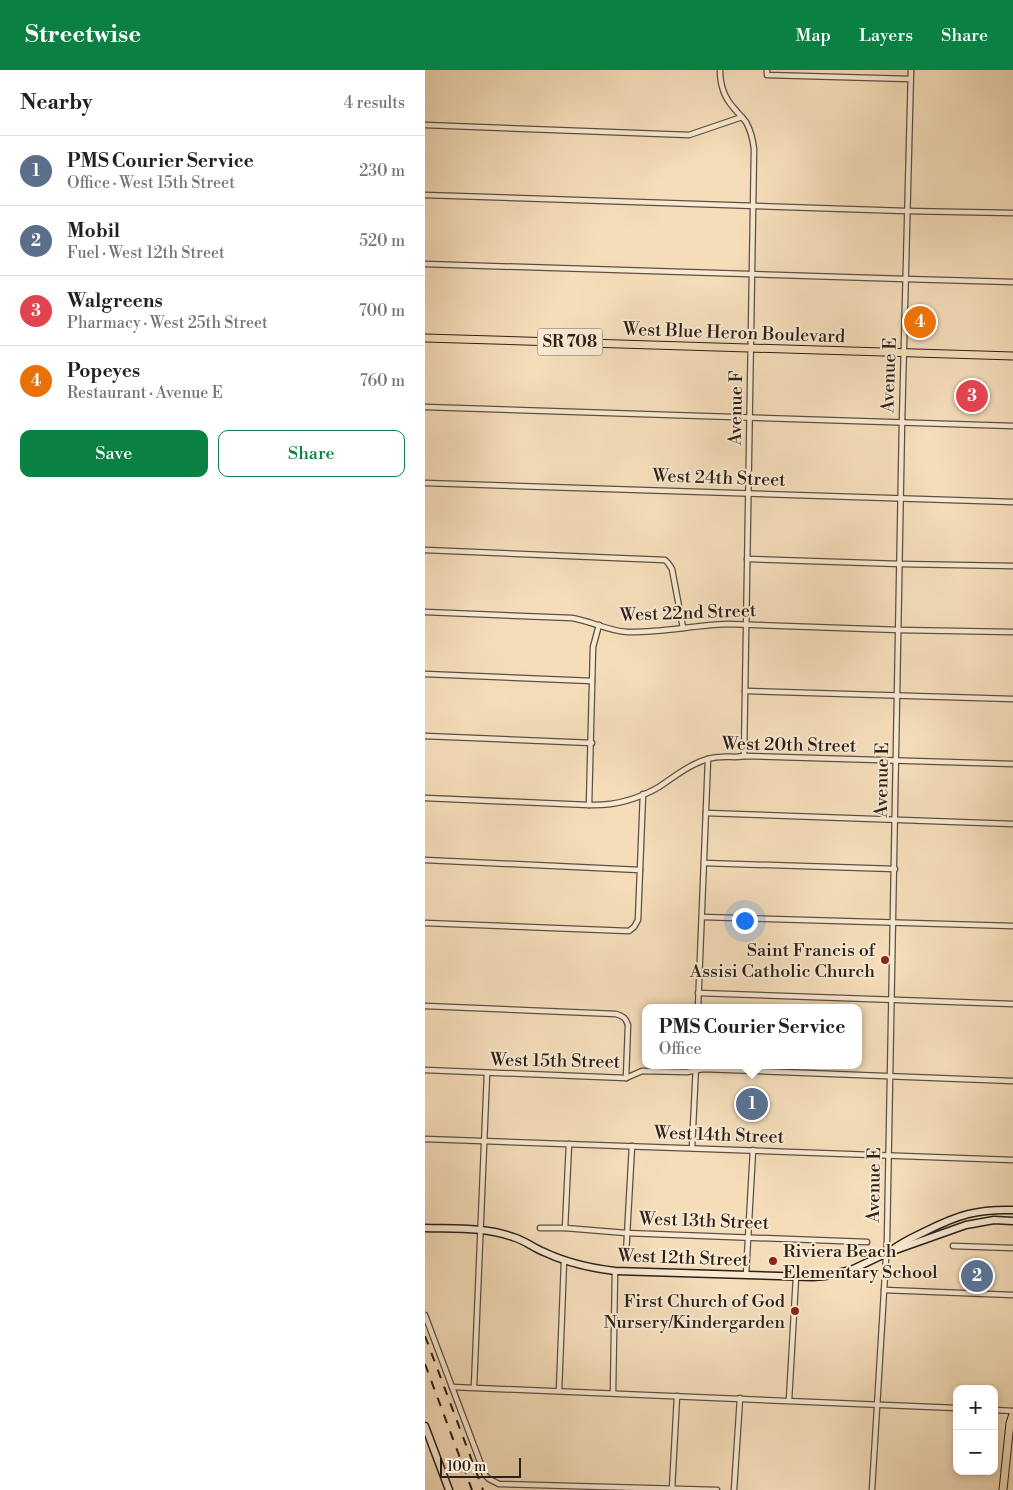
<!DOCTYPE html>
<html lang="en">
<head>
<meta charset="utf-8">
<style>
	:root { --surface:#fff; --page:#f2f2f2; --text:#202124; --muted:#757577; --line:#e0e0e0; --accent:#0b8043 }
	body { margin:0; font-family:"Libre Bodoni",serif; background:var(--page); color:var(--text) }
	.controls { position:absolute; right:15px; bottom:15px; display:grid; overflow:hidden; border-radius:10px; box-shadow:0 2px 8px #0003 }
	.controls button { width:45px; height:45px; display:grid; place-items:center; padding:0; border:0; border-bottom:1px solid var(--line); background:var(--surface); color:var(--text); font:25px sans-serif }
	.scale { position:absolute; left:15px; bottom:12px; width:81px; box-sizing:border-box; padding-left:5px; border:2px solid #2c2018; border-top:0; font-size:14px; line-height:18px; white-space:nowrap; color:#2c2018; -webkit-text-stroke:4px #f8e9d2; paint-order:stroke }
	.you { position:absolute; left:319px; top:850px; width:18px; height:18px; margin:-12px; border:4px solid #fff; border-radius:50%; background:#1a73e8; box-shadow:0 0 0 8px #1a73e833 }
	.badge { display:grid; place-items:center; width:32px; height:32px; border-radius:50%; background:var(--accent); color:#fff; font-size:16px; font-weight:700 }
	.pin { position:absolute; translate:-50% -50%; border:2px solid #fff; box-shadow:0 1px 5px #0006 }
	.popup { position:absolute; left:217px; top:934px; width:220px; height:65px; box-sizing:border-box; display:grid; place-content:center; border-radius:10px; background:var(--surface); filter:drop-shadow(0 1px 4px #0005); font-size:16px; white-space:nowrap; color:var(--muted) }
	.popup b { font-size:19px; color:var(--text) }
	.popup::after { content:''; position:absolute; left:50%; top:100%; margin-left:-10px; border:10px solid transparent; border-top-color:var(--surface) }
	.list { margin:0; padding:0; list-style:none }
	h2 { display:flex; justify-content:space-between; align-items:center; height:65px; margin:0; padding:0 20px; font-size:21px }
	h2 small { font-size:16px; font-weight:400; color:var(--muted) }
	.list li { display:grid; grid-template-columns:32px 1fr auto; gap:15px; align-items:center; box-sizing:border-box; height:70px; padding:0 20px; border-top:1px solid var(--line) }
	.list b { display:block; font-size:19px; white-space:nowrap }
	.list p { margin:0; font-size:16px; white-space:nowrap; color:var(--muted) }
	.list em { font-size:16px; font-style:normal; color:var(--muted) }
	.actions { display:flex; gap:10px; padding:15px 20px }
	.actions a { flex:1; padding:11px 0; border:1px solid var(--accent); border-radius:10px; text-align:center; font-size:18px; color:var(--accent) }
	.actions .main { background:var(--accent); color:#fff }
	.map { position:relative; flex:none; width:588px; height:1420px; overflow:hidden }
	header { display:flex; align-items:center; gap:30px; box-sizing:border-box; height:70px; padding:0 25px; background:var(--accent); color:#fff }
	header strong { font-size:24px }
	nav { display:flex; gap:28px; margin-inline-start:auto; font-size:18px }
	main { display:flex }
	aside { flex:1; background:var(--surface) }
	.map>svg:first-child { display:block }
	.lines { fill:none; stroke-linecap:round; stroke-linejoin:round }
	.street-casing { stroke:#5e4f40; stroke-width:7 }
	.secondary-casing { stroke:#2c2018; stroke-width:9 }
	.primary-casing { stroke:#2c2018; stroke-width:9 }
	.street { stroke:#f8e9d2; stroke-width:4.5 }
	.secondary { stroke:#f8e9d2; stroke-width:6 }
	.primary { stroke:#f5ddba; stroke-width:7 }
	.rail { stroke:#2c2018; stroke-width:2; stroke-dasharray:9 9; stroke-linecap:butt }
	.poi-dot { fill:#8f2418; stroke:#f8e9d2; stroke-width:2 }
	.labels { text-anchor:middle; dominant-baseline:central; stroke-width:4; stroke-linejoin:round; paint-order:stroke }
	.shield { fill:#f8e9d2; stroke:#695c50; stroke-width:1 }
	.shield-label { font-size:16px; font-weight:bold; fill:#2c2018 }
	.street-label { font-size:18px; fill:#2c2018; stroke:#f8e9d2 }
	.poi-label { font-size:18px; fill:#2c2018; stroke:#f8e9d2; text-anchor:end }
</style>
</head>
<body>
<header>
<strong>Streetwise</strong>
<nav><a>Map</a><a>Layers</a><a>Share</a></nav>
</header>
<main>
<aside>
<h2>Nearby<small>4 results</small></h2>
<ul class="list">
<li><span class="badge" style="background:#5c6f8a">1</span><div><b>PMS Courier Service</b><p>Office · West 15th Street</p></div><em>230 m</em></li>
<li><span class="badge" style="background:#5c6f8a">2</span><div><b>Mobil</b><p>Fuel · West 12th Street</p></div><em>520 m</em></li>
<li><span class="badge" style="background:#e0444e">3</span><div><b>Walgreens</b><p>Pharmacy · West 25th Street</p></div><em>700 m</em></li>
<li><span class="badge" style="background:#e8710a">4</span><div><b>Popeyes</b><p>Restaurant · Avenue E</p></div><em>760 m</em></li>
</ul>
<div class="actions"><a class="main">Save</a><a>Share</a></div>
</aside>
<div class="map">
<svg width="588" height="1420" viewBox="0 0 588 1420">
	<rect width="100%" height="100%" fill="#f5ddba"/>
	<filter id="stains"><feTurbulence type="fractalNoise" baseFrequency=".004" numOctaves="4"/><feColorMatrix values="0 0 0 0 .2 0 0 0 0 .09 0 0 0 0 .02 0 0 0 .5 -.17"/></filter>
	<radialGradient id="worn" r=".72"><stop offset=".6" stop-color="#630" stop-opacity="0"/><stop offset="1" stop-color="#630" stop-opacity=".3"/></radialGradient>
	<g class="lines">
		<defs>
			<g id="street">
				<path d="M 295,0 C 295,14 299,27 308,37 C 312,42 317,47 321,52 C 326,61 328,70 329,79 L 319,686"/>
				<polyline points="342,0 342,5 485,9"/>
				<polyline points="0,55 264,65 317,47"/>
				<polyline points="0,125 481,141 588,143"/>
				<polyline points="0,194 480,209 588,212"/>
				<polyline points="0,337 588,356"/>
				<polyline points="0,413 588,432"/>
				<polyline points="0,480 240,490 243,493 247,499 258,558"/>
				<polyline points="322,489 475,494 588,496"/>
				<path d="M 0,542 L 147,548 C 166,551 183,561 202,562 C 236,563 269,555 302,554 L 474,560 L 588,562"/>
				<polyline points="0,604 167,611"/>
				<polyline points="320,621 588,629"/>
				<polyline points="0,666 167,673"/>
				<path d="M 0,728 L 164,735 C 188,736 213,729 234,717 C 246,709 257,700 270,694 C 278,690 287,687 296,687 C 303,686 311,688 319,686 L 588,694"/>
				<polyline points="164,735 168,577 174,555"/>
				<polyline points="281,743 588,754"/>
				<polyline points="0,790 215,800"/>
				<polyline points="279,793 470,799"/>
				<polyline points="277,847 588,856"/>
				<polyline points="0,853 204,861 209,857 213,850 218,724"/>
				<polyline points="273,923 588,934"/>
				<path d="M 0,936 L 191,944 C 198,946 201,948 203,955 L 201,1008"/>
				<polyline points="273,938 283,689"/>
				<polyline points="0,1000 201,1008 217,1001 262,1002 278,999 588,1011"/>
				<polyline points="0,1069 588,1090"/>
				<polyline points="267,1078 271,995"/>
				<polyline points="115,1158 140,1158 201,1163 442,1172"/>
				<polyline points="140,1158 144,1074"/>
				<polyline points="528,1176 588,1178"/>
				<polyline points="201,1184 207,1076"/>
				<polyline points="321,1205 328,1080"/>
				<polyline points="459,1220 588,1225"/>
				<polyline points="0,1245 60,1405 64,1409 74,1414 292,1420"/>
				<polyline points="27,1317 532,1338"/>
				<polyline points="49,1317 62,1003"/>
				<polyline points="134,1321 139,1191"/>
				<polyline points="188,1323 190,1201"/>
				<polyline points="364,1330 371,1207"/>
				<polyline points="569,1340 588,1341"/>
				<polyline points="247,1419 252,1326"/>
				<polyline points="309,1420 315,1328"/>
				<polyline points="447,1420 462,1171 477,352 486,0"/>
			</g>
			<g id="secondary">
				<path d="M 0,1158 C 29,1159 60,1157 88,1167 C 99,1170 109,1178 119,1182 C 142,1193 165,1198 190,1201 L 388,1207 L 400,1206 L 426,1200 L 462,1183 L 541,1155 L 569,1150 L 588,1151"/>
				<path d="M 467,1180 C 477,1172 489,1167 501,1161 C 533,1145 552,1139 588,1140"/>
				<polyline points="0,1356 24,1420"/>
			</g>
			<g id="primary">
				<polyline points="0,268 588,286"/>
				<polyline points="578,1420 585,1353 588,1344"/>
			</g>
		</defs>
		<!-- street casing -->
		<use href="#street" class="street-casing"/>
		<!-- secondary casing -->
		<use href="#secondary" class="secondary-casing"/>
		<!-- primary casing -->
		<use href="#primary" class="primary-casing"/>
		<!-- street -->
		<use href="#street" class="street"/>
		<!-- secondary -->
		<use href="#secondary" class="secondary"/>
		<!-- primary -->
		<use href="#primary" class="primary"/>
		<!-- rail -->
		<g class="rail">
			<polyline points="0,1266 58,1420"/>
			<polyline points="0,1294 47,1420"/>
		</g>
	</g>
	<!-- markers -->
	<g class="poi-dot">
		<circle cx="460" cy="890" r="5"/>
		<circle cx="348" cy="1191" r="5"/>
		<circle cx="370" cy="1241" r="5"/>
	</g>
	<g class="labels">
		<!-- shield labels -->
		<rect class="shield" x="112.5" y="258.5" width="65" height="27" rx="4"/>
		<g class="shield-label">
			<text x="145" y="272">SR 708</text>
		</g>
		<!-- street labels -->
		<g class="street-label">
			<text transform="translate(309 263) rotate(2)">West Blue Heron Boulevard</text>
			<text transform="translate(464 305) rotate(-88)">Avenue E</text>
			<text transform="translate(311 338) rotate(-89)">Avenue F</text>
			<text transform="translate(294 408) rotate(2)">West 24th Street</text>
			<text transform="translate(263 543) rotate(-2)">West 22nd Street</text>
			<text transform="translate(364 675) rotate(1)">West 20th Street</text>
			<text transform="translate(457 710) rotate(-89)">Avenue E</text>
			<text transform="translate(130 991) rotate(1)">West 15th Street</text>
			<text transform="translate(294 1065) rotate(2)">West 14th Street</text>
			<text transform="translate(449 1115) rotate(-89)">Avenue E</text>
			<text transform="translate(279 1151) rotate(2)">West 13th Street</text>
			<text transform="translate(258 1188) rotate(2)">West 12th Street</text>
		</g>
		<!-- poi labels -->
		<g class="poi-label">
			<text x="450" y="880">Saint Francis of<tspan x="450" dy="21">Assisi Catholic Church</tspan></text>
			<text x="358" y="1181" text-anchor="start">Riviera Beach<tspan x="358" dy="21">Elementary School</tspan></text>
			<text x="360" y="1231">First Church of God<tspan x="360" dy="21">Nursery/Kindergarden</tspan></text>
		</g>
	</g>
	<rect width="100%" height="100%" filter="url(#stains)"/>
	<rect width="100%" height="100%" fill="url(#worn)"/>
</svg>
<div class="controls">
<button>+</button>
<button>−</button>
</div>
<div class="scale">100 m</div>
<div class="you"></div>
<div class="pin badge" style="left:327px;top:1034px;background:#5c6f8a">1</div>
<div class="popup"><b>PMS Courier Service</b>Office</div>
<div class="pin badge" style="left:552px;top:1206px;background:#5c6f8a">2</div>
<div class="pin badge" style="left:547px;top:326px;background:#e0444e">3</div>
<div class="pin badge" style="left:495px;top:252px;background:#e8710a">4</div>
</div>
</main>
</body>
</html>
